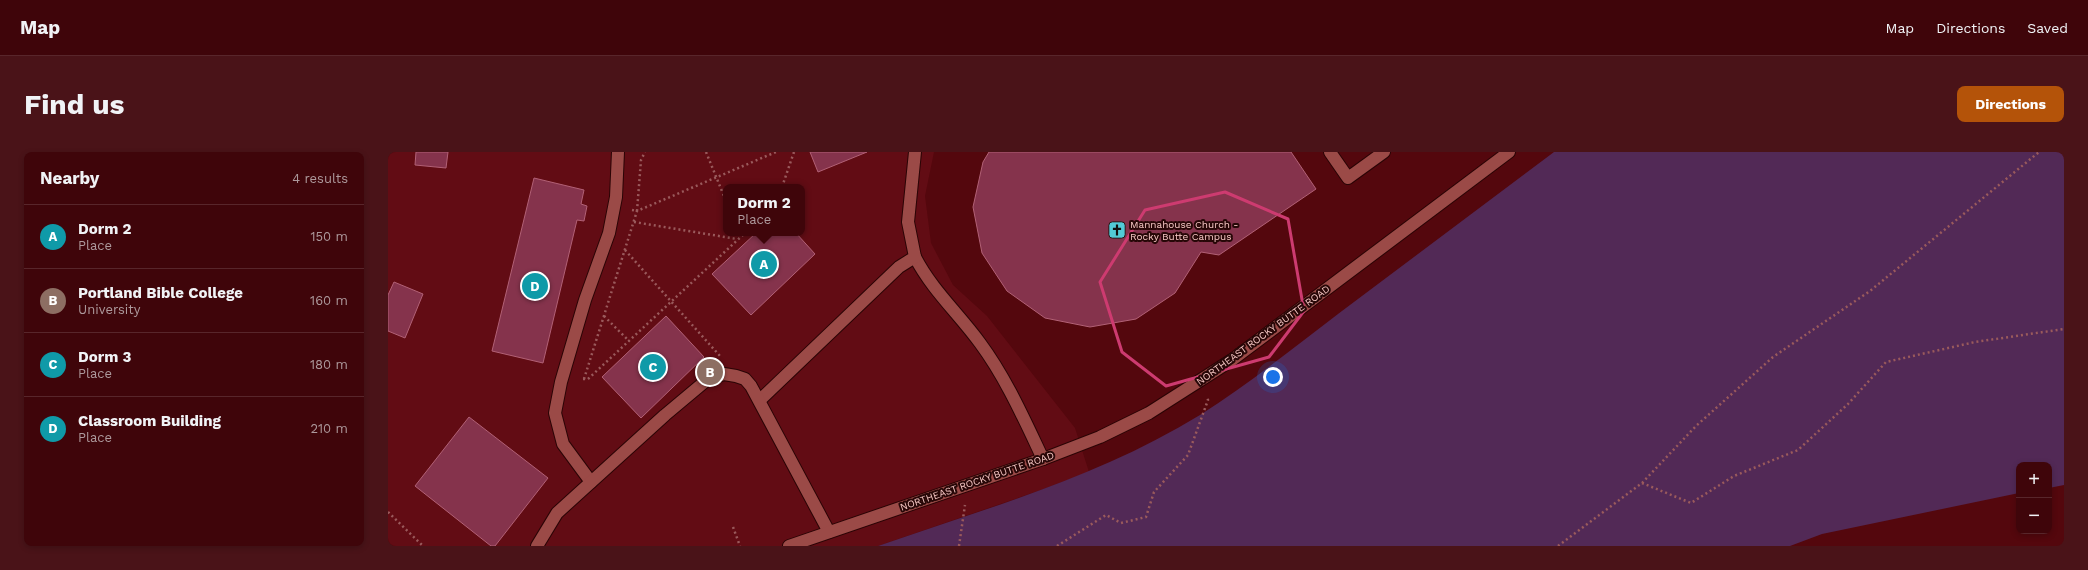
<!DOCTYPE html>
<html lang="en">
<head>
<meta charset="utf-8">
<style>
	:root { --surface:#3f050a; --page:#4a1318; --text:#f1f3f6; --muted:#ad999c; --line:#58262b; --accent:#b45309 }
	body { margin:0; font-family:"Work Sans",sans-serif; background:var(--page); color:var(--text) }
	.controls { position:absolute; right:12px; bottom:12px; display:grid; overflow:hidden; border-radius:8px; box-shadow:0 2px 6px #0003 }
	.controls button { width:36px; height:36px; display:grid; place-items:center; padding:0; border:0; border-bottom:1px solid var(--line); background:var(--surface); color:var(--text); font:20px sans-serif }
	.you { position:absolute; left:885px; top:225px; width:14px; height:14px; margin:-10px; border:3px solid #fff; border-radius:50%; background:#1a73e8; box-shadow:0 0 0 6px #1a73e833 }
	.badge { display:grid; place-items:center; width:26px; height:26px; border-radius:50%; background:var(--accent); color:#fff; font-size:13px; font-weight:700 }
	.pin { position:absolute; translate:-50% -50%; border:2px solid #fff; box-shadow:0 1px 4px #0006 }
	.popup { position:absolute; left:335px; top:32px; width:82px; height:52px; box-sizing:border-box; display:grid; place-content:center; border-radius:8px; background:var(--surface); filter:drop-shadow(0 1px 3px #0005); font-size:13px; white-space:nowrap; color:var(--muted) }
	.popup b { font-size:15px; color:var(--text) }
	.popup::after { content:''; position:absolute; left:50%; top:100%; margin-left:-8px; border:8px solid transparent; border-top-color:var(--surface) }
	.list { margin:0; padding:0; list-style:none }
	h2 { display:flex; justify-content:space-between; align-items:center; height:52px; margin:0; padding:0 16px; font-size:17px }
	h2 small { font-size:13px; font-weight:400; color:var(--muted) }
	.list li { display:grid; grid-template-columns:26px 1fr auto; gap:12px; align-items:center; box-sizing:border-box; height:64px; padding:0 16px; border-top:1px solid var(--line) }
	.list b { display:block; font-size:15px; white-space:nowrap }
	.list p { margin:0; font-size:13px; white-space:nowrap; color:var(--muted) }
	.list em { font-size:13px; font-style:normal; color:var(--muted) }
	.map { position:relative; flex:none; width:1676px; height:394px; overflow:hidden; border-radius:8px }
	header { display:flex; align-items:center; gap:24px; box-sizing:border-box; height:56px; padding:0 20px; background:var(--surface); border-bottom:1px solid var(--line) }
	header strong { font-size:19px }
	nav { display:flex; gap:22px; margin-inline-start:auto; font-size:14px }
	.intro { display:flex; align-items:center; justify-content:space-between; box-sizing:border-box; height:96px; padding:0 24px }
	h1 { margin:0; font-size:28px }
	.button { padding:10px 18px; border-radius:8px; background:var(--accent); color:#fff; font-size:14px; font-weight:700 }
	main { display:flex; gap:24px; padding:0 24px }
	aside { flex:1; background:var(--surface); border-radius:8px; box-shadow:0 2px 6px #0003 }
	.map>svg:first-child { display:block }
	.built { fill:#620c14; fill-rule:evenodd }
	.green { fill:#522956 }
	.building { fill:#85334c; stroke:#b26176 }
	.lines { fill:none; stroke-linecap:round; stroke-linejoin:round }
	.lane-casing { stroke:#2a0405; stroke-width:14 }
	.secondary-casing { stroke:#2a0405; stroke-width:14 }
	.path { stroke:#9a5a5c; stroke-width:2.5; stroke-dasharray:2 3; stroke-linecap:butt }
	.lane { stroke:#9b4a47; stroke-width:12 }
	.secondary { stroke:#9b4a47; stroke-width:12 }
	.marked { fill:none; stroke:#cd3b70; stroke-width:3; stroke-linejoin:round }
	.labels { text-anchor:middle; dominant-baseline:central; stroke-width:4; stroke-linejoin:round; paint-order:stroke }
	.poi-label { font-size:10px; fill:#f7c8c5; stroke:#270707; text-anchor:start }
	.street-label { font-size:10px; fill:#f7c8c5; stroke:#270707 }
</style>
</head>
<body>
<header>
<strong>Map</strong>
<nav><a>Map</a><a>Directions</a><a>Saved</a></nav>
</header>
<div class="intro"><h1>Find us</h1><a class="button">Directions</a></div>
<main>
<aside>
<h2>Nearby<small>4 results</small></h2>
<ul class="list">
<li><span class="badge" style="background:#0f9aa8">A</span><div><b>Dorm 2</b><p>Place</p></div><em>150 m</em></li>
<li><span class="badge" style="background:#8d6e63">B</span><div><b>Portland Bible College</b><p>University</p></div><em>160 m</em></li>
<li><span class="badge" style="background:#0f9aa8">C</span><div><b>Dorm 3</b><p>Place</p></div><em>180 m</em></li>
<li><span class="badge" style="background:#0f9aa8">D</span><div><b>Classroom Building</b><p>Place</p></div><em>210 m</em></li>
</ul>
</aside>
<div class="map">
<svg width="1676" height="394" viewBox="0 0 1676 394">
	<rect width="100%" height="100%" fill="#54070d"/>
	<!-- built -->
	<path class="built" d="M 0,0 L 546,0 L 537,44 L 543,91 L 565,133 L 599,164 L 687,276 L 701,320 L 650,339 L 490,394 L 0,394 ZM 338,35 L 414,35 L 414,81 L 338,81 Z"/>
	<!-- green -->
	<path class="green" d="M 1166,0 L 1676,0 L 1676,333 L 1661,336 L 1661,313 L 1631,313 L 1631,341 L 1434,382 L 1402,394 L 490,394 C 599,356 713,324 812,263 C 860,233 905,196 950,162 C 1022,108 1094,54 1166,0 Z"/>
	<!-- building -->
	<g class="building">
		<polygon points="28,0 60,0 58,16 27,13"/>
		<polygon points="422,0 479,0 430,20"/>
		<polygon points="601,0 903,0 928,37 831,103 813,100 787,141 748,167 702,175 657,166 619,139 594,101 585,55 595,10"/>
		<polygon points="146,26 196,38 193,52 199,54 196,69 189,68 155,211 104,199"/>
		<polygon points="368,81 408,81 427,102 363,163 324,122"/>
		<polygon points="6,130 35,142 17,186 0,179 0,143"/>
		<polygon points="278,164 316,205 253,266 214,225"/>
		<polygon points="81,265 160,326 107,394 103,394 27,334"/>
	</g>
	<g class="lines">
		<defs>
			<g id="lane">
				<polyline points="942,0 960,26 996,0"/>
				<path d="M 527,105 C 544,138 571,162 592,191 C 618,226 636,267 655,307"/>
				<polyline points="372,248 511,115 527,105 520,70 527,0"/>
				<polyline points="203,330 175,292 167,261 173,230 197,148 221,81 228,45 230,0"/>
				<polyline points="149,394 169,361 277,263 320,227 336,222 348,224 357,227 363,234 441,380"/>
			</g>
			<polyline id="secondary" points="401,394 655,307 712,285 761,261 844,208 1121,0"/>
		</defs>
		<!-- lane casing -->
		<use href="#lane" class="lane-casing"/>
		<!-- secondary casing -->
		<use href="#secondary" class="secondary-casing"/>
		<!-- path -->
		<g class="path">
			<polyline points="318,0 338,49"/>
			<polyline points="394,35 406,0"/>
			<polyline points="244,58 249,59 253,8 257,0"/>
			<polyline points="246,70 349,87"/>
			<polyline points="351,81 353,85"/>
			<polyline points="237,98 332,204"/>
			<polyline points="216,164 241,189"/>
			<polyline points="195,227 200,227 357,81"/>
			<polyline points="196,227 249,59 388,0"/>
			<polyline points="1254,331 1303,351 1346,324 1410,298 1460,252 1498,210 1587,190 1676,177"/>
			<polyline points="0,360 35,394"/>
			<polyline points="345,375 352,394"/>
			<polyline points="571,394 577,353"/>
			<polyline points="669,394 718,363 733,371 758,365 766,340 800,303 820,248 819,244"/>
			<polyline points="1170,394 1254,331 1308,274 1385,205 1482,139 1651,0"/>
		</g>
		<!-- lane -->
		<use href="#lane" class="lane"/>
		<!-- secondary -->
		<use href="#secondary" class="secondary"/>
	</g>
	<!-- marked area -->
	<path class="marked" d="M 837,40 L 900,67 L 916,159 L 881,205 L 778,234 L 734,200 L 712,130 L 757,58 Z"/>
	<!-- icons -->
	<defs>
		<symbol id="church-square" viewBox="-11 -11 22 22"><rect x="-9" y="-9" width="18" height="18" rx="4" fill="#52cbd7" stroke="#270707"/><path d="M-1.2-6h2.4v3.5h3.3v2.4h-3.3V6h-2.4V-.1h-3.3v-2.4h3.3Z" fill="#111"/></symbol>
	</defs>
	<g fill-rule="evenodd">
		<use href="#church-square" x="719" y="68" width="20" height="20"/>
	</g>
	<g class="labels">
		<!-- poi labels -->
		<g class="poi-label">
			<text x="742" y="72">Mannahouse Church -<tspan x="742" dy="12">Rocky Butte Campus</tspan></text>
		</g>
		<!-- street labels -->
		<g class="street-label">
			<text transform="translate(875 183) rotate(-36)">NORTHEAST ROCKY BUTTE ROAD</text>
			<text transform="translate(589 329) rotate(-19)">NORTHEAST ROCKY BUTTE ROAD</text>
		</g>
	</g>
</svg>
<div class="controls">
<button>+</button>
<button>−</button>
</div>
<div class="you"></div>
<div class="pin badge" style="left:376px;top:112px;background:#0f9aa8">A</div>
<div class="popup"><b>Dorm 2</b>Place</div>
<div class="pin badge" style="left:322px;top:220px;background:#8d6e63">B</div>
<div class="pin badge" style="left:265px;top:215px;background:#0f9aa8">C</div>
<div class="pin badge" style="left:147px;top:134px;background:#0f9aa8">D</div>
</div>
</main>
</body>
</html>
